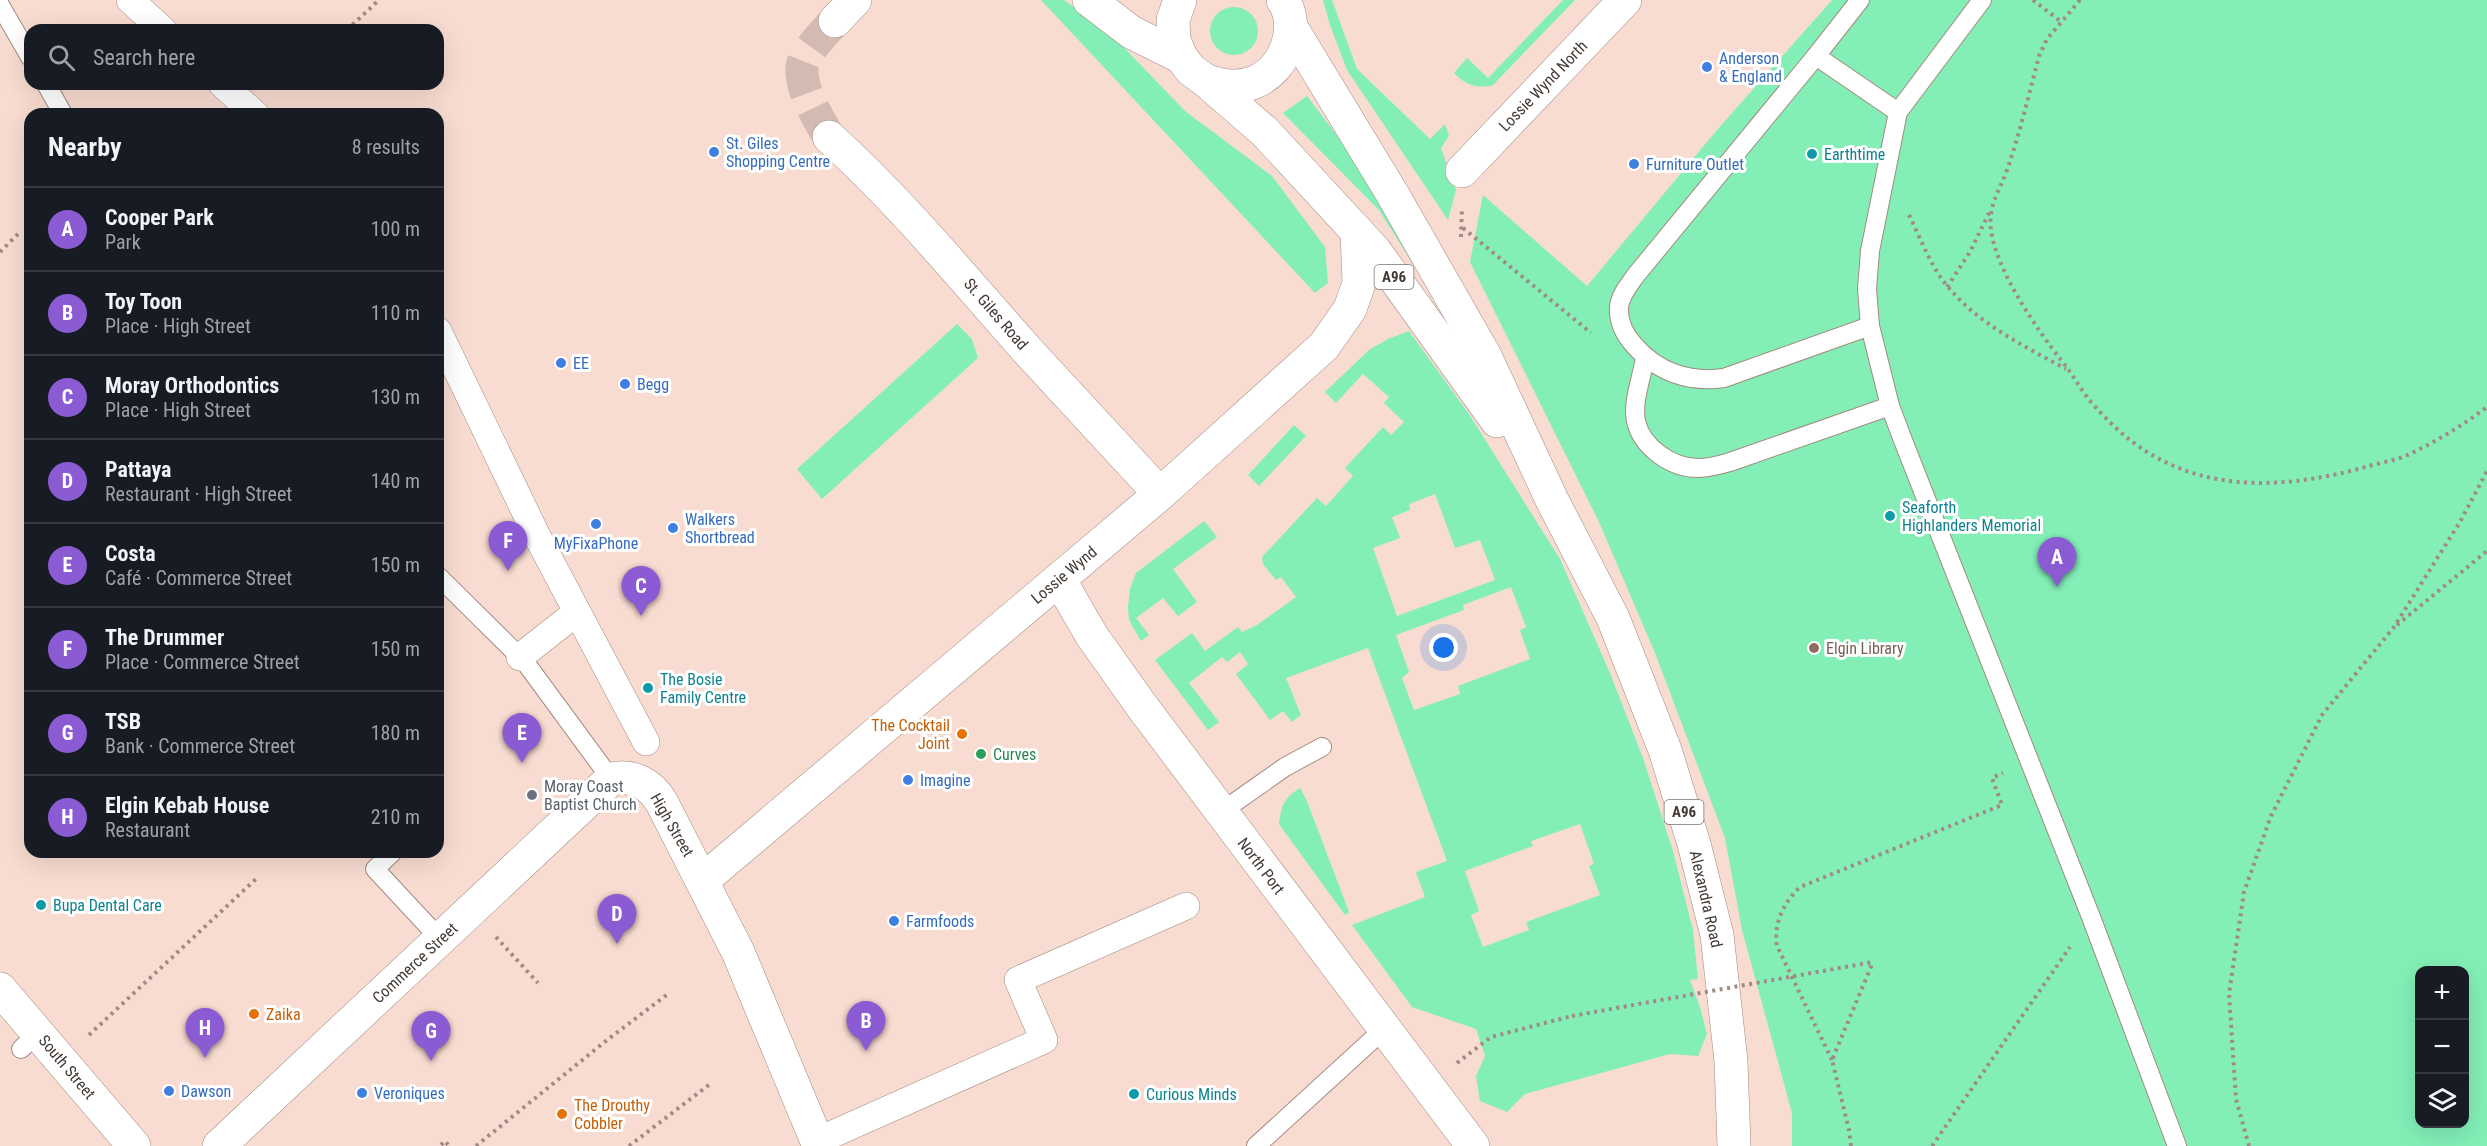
<!DOCTYPE html>
<html lang="en">
<head>
<meta charset="utf-8">
<style>
	:root { --surface:#171b24; --page:#20242c; --text:#f1f3f6; --muted:#9ea1a6; --line:#363941; --accent:#8b5bd4 }
	body { margin:0; font-family:"Roboto Condensed",sans-serif; background:var(--page); color:var(--text) }
	.controls { position:absolute; right:18px; bottom:18px; display:grid; overflow:hidden; border-radius:12px; box-shadow:0 6px 24px #0002 }
	.controls button { width:54px; height:54px; display:grid; place-items:center; padding:0; border:0; border-bottom:2px solid var(--line); background:var(--surface); color:var(--text); font:30px sans-serif }
	.you { position:absolute; left:1444px; top:648px; width:21px; height:21px; margin:-15px; border:4px solid #fff; border-radius:50%; background:#1a73e8; box-shadow:0 0 0 9px #1a73e833 }
	.badge { display:grid; place-items:center; width:39px; height:39px; border-radius:50%; background:var(--accent); color:#fff; font-size:20px; font-weight:700 }
	.pin { position:absolute; translate:-50% -50px; filter:drop-shadow(0 2px 3px #0008) }
	.pin::after { content:''; position:absolute; top:32px; width:21px; height:18px; background:inherit; clip-path:polygon(0 0,100% 0,50% 100%) }
	.list { margin:0; padding:0; list-style:none }
	h2 { display:flex; justify-content:space-between; align-items:center; height:78px; margin:0; padding:0 24px; font-size:26px }
	h2 small { font-size:20px; font-weight:400; color:var(--muted) }
	.list li { display:grid; grid-template-columns:39px 1fr auto; gap:18px; align-items:center; box-sizing:border-box; height:84px; padding:0 24px; border-top:2px solid var(--line) }
	.list b { display:block; font-size:22px; white-space:nowrap }
	.list p { margin:0; font-size:20px; white-space:nowrap; color:var(--muted) }
	.list em { font-size:20px; font-style:normal; color:var(--muted) }
	.icon { flex:none; width:33px; height:33px; fill:none; stroke:currentColor; stroke-width:2; stroke-linecap:round; stroke-linejoin:round }
	.map { position:relative; flex:none; width:2487px; height:1146px; overflow:hidden }
	.search { position:absolute; background:var(--surface); box-shadow:0 6px 24px #0002; left:24px; top:24px; width:420px; height:66px; display:flex; align-items:center; gap:15px; box-sizing:border-box; padding:0 21px; border-radius:18px; color:var(--muted); font-size:22px }
	.panel { position:absolute; background:var(--surface); box-shadow:0 6px 24px #0002; left:24px; top:108px; width:420px; height:750px; border-radius:18px }
	.map>svg:first-child { display:block }
	.green { fill:#83efb7; fill-rule:evenodd }
	.lines { fill:none; stroke-linecap:round; stroke-linejoin:round }
	.minor-tunnel { stroke:#d4bbb1; stroke-width:33; stroke-dasharray:33 16; stroke-linecap:butt }
	.service-casing { stroke:#a38a7f; stroke-width:20 }
	.pedestrian-casing { stroke:#a38a7f; stroke-width:28 }
	.minor-casing { stroke:#a38a7f; stroke-width:34 }
	.trunk-casing { stroke:#a38a7f; stroke-width:34 }
	.path { stroke:#9f8b83; stroke-width:4; stroke-dasharray:3 4.5; stroke-linecap:butt }
	.service { stroke:#fff; stroke-width:18 }
	.pedestrian { stroke:#fff; stroke-width:27 }
	.minor { stroke:#fff; stroke-width:33 }
	.trunk { stroke:#fff; stroke-width:33 }
	.path-bridge { stroke:#9f8b83; stroke-width:4; stroke-dasharray:3 4.5; stroke-linecap:butt }
	.shop-dot { fill:#3f7fe0; stroke:#fff; stroke-width:2 }
	.culture-dot { fill:#0f9aa8; stroke:#fff; stroke-width:2 }
	.education-dot { fill:#8d6e63; stroke:#fff; stroke-width:2 }
	.food-dot { fill:#e8710a; stroke:#fff; stroke-width:2 }
	.leisure-dot { fill:#2e9e5b; stroke:#fff; stroke-width:2 }
	.worship-dot { fill:#6b7280; stroke:#fff; stroke-width:2 }
	.labels { text-anchor:middle; dominant-baseline:central; stroke-width:6; stroke-linejoin:round; paint-order:stroke }
	.shield { fill:#fff; stroke:#7b7470; stroke-width:1.5 }
	.shield-label { font-size:15px; font-weight:bold; fill:#433833 }
	.shop-label { font-size:16px; fill:#366cbe; stroke:#fff; text-anchor:start }
	.street-label { font-size:16px; fill:#433833; stroke:#fff }
	.culture-label { font-size:16px; fill:#0d838f; stroke:#fff; text-anchor:start }
	.education-label { font-size:16px; fill:#785e54; stroke:#fff; text-anchor:start }
	.food-label { font-size:16px; fill:#c56008; stroke:#fff; text-anchor:start }
	.leisure-label { font-size:16px; fill:#27864d; stroke:#fff; text-anchor:start }
	.worship-label { font-size:16px; fill:#5b616d; stroke:#fff; text-anchor:start }
</style>
</head>
<body>
<div class="map">
<svg width="2487" height="1146" viewBox="0 0 2487 1146">
	<rect width="100%" height="100%" fill="#f8dcd1"/>
	<!-- green -->
	<g class="green">
		<polygon points="1041,0 1064,0 1109,32 1185,111 1272,176 1325,247 1328,283 1315,293"/>
		<polygon points="1323,0 1332,0 1357,69 1430,139 1445,124 1449,136 1441,148 1456,190 1448,220 1347,70 1330,25"/>
		<path d="M 1563,0 L 1575,0 L 1493,85 C 1476,89 1466,85 1454,73 L 1467,58 L 1488,78 Z"/>
		<path d="M 1832,0 L 2487,0 L 2487,1146 L 1792,1146 L 1792,1113 L 1742,930 L 1725,838 L 1655,653 L 1599,522 L 1470,262 L 1483,195 L 1587,286 L 1717,130 ZM 2420,970 L 2464,970 L 2464,1124 L 2420,1124 Z"/>
		<circle cx="1234" cy="31" r="24"/>
		<polygon points="1307,96 1361,167 1420,270 1416,269 1379,210 1283,113"/>
		<polygon points="957,324 972,339 978,358 822,499 797,469"/>
		<path d="M 1409,331 L 1469,414 L 1560,559 L 1610,673 L 1643,758 L 1673,851 L 1693,930 L 1698,979 L 1690,980 L 1700,1007 L 1707,1034 L 1698,1056 L 1670,1054 L 1525,1094 L 1507,1112 L 1480,1101 L 1476,1076 L 1485,1056 L 1476,1029 L 1412,1007 L 1352,925 L 1425,897 L 1416,872 L 1447,861 L 1368,648 L 1286,678 L 1301,715 L 1292,722 L 1283,711 L 1270,720 L 1236,674 L 1248,664 L 1240,652 L 1227,662 L 1222,657 L 1189,683 L 1219,722 L 1208,730 L 1155,660 L 1192,633 L 1205,651 L 1238,627 L 1242,632 L 1257,625 L 1296,597 L 1281,577 L 1276,580 L 1263,564 L 1262,557 L 1317,498 L 1326,506 L 1353,476 L 1345,468 L 1383,427 L 1391,435 L 1404,422 L 1384,403 L 1389,397 L 1363,374 L 1336,403 L 1325,392 L 1369,350 L 1388,339 ZM 1435,494 L 1455,548 L 1480,540 L 1495,580 L 1397,616 L 1373,548 L 1400,538 L 1392,517 L 1410,510 L 1409,504 ZM 1511,587 L 1526,627 L 1520,630 L 1530,659 L 1458,686 L 1460,694 L 1414,710 L 1402,678 L 1409,672 L 1396,635 L 1464,610 L 1463,605 ZM 1580,824 L 1594,864 L 1589,866 L 1600,895 L 1526,922 L 1529,930 L 1483,947 L 1471,915 L 1479,911 L 1465,871 L 1533,846 L 1531,841 Z"/>
		<polygon points="1294,425 1306,436 1259,486 1248,475"/>
		<polygon points="1204,521 1217,537 1173,569 1197,602 1178,616 1163,598 1136,618 1149,635 1141,641 1129,620 1128,607 1130,589 1136,573"/>
		<path d="M 1300,788 L 1307,801 L 1349,912 L 1345,915 L 1279,824 C 1281,806 1284,798 1300,788 Z"/>
	</g>
	<g class="lines">
		<!-- minor-tunnel -->
		<path class="minor-tunnel" d="M 829,137 C 818,118 800,89 802,67 C 804,52 826,31 835,21"/>
		<defs>
			<g id="service">
				<polyline points="1982,0 1898,112 1870,251 1867,289 1870,326 1890,406 1904,443 2091,917 2177,1146"/>
				<polyline points="0,5 30,57"/>
				<polyline points="1816,56 1860,0"/>
				<polyline points="46,84 63,114"/>
				<path d="M 1870,326 L 1724,378 C 1689,383 1657,372 1634,345 C 1624,334 1618,322 1619,307 C 1620,295 1629,285 1636,275 L 1816,56 L 1898,112"/>
				<path d="M 1645,358 C 1642,377 1632,402 1636,421 C 1642,448 1672,468 1698,468 C 1709,468 1720,465 1730,462 L 1890,406"/>
				<polyline points="438,576 525,662 611,779"/>
				<polyline points="1221,812 1285,767 1322,747"/>
				<polyline points="393,852 375,869 440,939"/>
				<polyline points="21,1049 38,1033"/>
				<polyline points="1256,1146 1384,1029"/>
			</g>
			<g id="pedestrian">
				<polyline points="130,0 163,30"/>
				<polyline points="222,84 255,114"/>
				<polyline points="438,331 536,534 646,742"/>
				<polyline points="520,657 577,612"/>
				<polyline points="817,1141 1044,1040 1018,980 1186,906"/>
			</g>
			<g id="minor">
				<polyline points="835,21 855,0"/>
				<path d="M 829,137 C 901,202 962,277 1027,350 C 1071,398 1116,446 1160,494"/>
				<polyline points="1462,171 1625,0"/>
				<polyline points="1059,579 1092,636 1141,705 1473,1146"/>
				<polyline points="703,880 1160,494 1324,346 1350,309 1359,283 1357,231"/>
				<polyline points="0,989 134,1146"/>
				<path d="M 219,1146 L 611,779 C 633,774 651,784 662,803 L 738,952 L 819,1146"/>
			</g>
			<g id="trunk">
				<polyline points="1089,0 1131,32 1181,57"/>
				<polyline points="1180,0 1173,20 1174,40 1181,57 1191,70 1205,80 1265,132 1375,251 1497,421"/>
				<polyline points="1291,27 1393,195 1485,356 1552,500 1613,618 1665,750 1694,844 1717,935 1731,1061 1734,1146"/>
				<path d="M 1205,80 C 1222,86 1238,89 1255,82 C 1285,69 1301,28 1283,0"/>
			</g>
		</defs>
		<!-- service casing -->
		<use href="#service" class="service-casing"/>
		<!-- pedestrian casing -->
		<use href="#pedestrian" class="pedestrian-casing"/>
		<!-- minor casing -->
		<use href="#minor" class="minor-casing"/>
		<!-- trunk casing -->
		<use href="#trunk" class="trunk-casing"/>
		<!-- path -->
		<g class="path">
			<polyline points="2033,0 2060,21"/>
			<path d="M 2080,0 L 2047,39 L 2039,56 C 2029,94 2020,133 2007,170 C 1999,192 1988,205 1991,230 C 1996,270 2036,328 2061,360 C 2071,372 2078,385 2087,397 C 2097,410 2112,425 2125,436 C 2195,494 2280,490 2362,468 C 2377,463 2395,461 2410,454 C 2437,441 2463,425 2487,407"/>
			<polyline points="347,30 379,0"/>
			<path d="M 1909,215 C 1921,239 1931,268 1949,288 C 1980,325 2024,346 2066,369"/>
			<polyline points="1463,228 1591,333"/>
			<polyline points="1461,237 1462,208"/>
			<polyline points="0,252 18,234"/>
			<polyline points="1947,287 1970,252 1990,211"/>
			<polyline points="2397,625 2487,551"/>
			<polyline points="496,937 538,983"/>
			<polyline points="89,1035 257,878"/>
			<path d="M 1832,1060 L 1777,946 C 1773,924 1784,902 1800,887 L 2002,805 L 1992,778 L 2003,773"/>
			<polyline points="1457,1063 1491,1037 1572,1016"/>
			<polyline points="441,1145 445,1141 449,1146"/>
			<polyline points="476,1146 607,1040 668,994"/>
			<polyline points="629,1146 710,1084"/>
			<polyline points="1851,1146 1849,1130 1832,1060 1873,962"/>
			<polyline points="1932,1146 2070,947"/>
			<polyline points="2249,1146 2236,1099 2229,994 2244,892 2271,816 2322,715 2394,627 2460,522 2487,471"/>
		</g>
		<!-- service -->
		<use href="#service" class="service"/>
		<!-- pedestrian -->
		<use href="#pedestrian" class="pedestrian"/>
		<!-- minor -->
		<use href="#minor" class="minor"/>
		<!-- trunk -->
		<use href="#trunk" class="trunk"/>
		<!-- path-bridge -->
		<polyline class="path-bridge" points="1572,1016 1873,962"/>
	</g>
	<!-- markers -->
	<g class="shop-dot">
		<circle cx="1707" cy="67" r="6"/>
		<circle cx="714" cy="152" r="6"/>
		<circle cx="1634" cy="164" r="6"/>
		<circle cx="561" cy="363" r="6"/>
		<circle cx="625" cy="384" r="6"/>
		<circle cx="596" cy="524" r="6"/>
		<circle cx="673" cy="528" r="6"/>
		<circle cx="908" cy="780" r="6"/>
		<circle cx="894" cy="921" r="6"/>
		<circle cx="169" cy="1091" r="6"/>
		<circle cx="362" cy="1093" r="6"/>
	</g>
	<g class="culture-dot">
		<circle cx="1812" cy="154" r="6"/>
		<circle cx="1890" cy="516" r="6"/>
		<circle cx="648" cy="688" r="6"/>
		<circle cx="41" cy="905" r="6"/>
		<circle cx="1134" cy="1094" r="6"/>
	</g>
	<circle class="education-dot" cx="1814" cy="648" r="6"/>
	<g class="food-dot">
		<circle cx="962" cy="734" r="6"/>
		<circle cx="254" cy="1014" r="6"/>
		<circle cx="562" cy="1114" r="6"/>
	</g>
	<circle class="leisure-dot" cx="981" cy="754" r="6"/>
	<circle class="worship-dot" cx="532" cy="795" r="6"/>
	<g class="labels">
		<!-- shield labels -->
		<g class="shield">
			<rect x="1374.5" y="265" width="39" height="24" rx="4.5"/>
			<rect x="1664.5" y="800" width="39" height="24" rx="4.5"/>
		</g>
		<g class="shield-label">
			<text x="1394" y="277">A96</text>
			<text x="1684" y="812">A96</text>
		</g>
		<!-- shop labels -->
		<g class="shop-label">
			<text x="1719" y="58">Anderson<tspan x="1719" dy="18">&amp; England</tspan></text>
			<text x="726" y="143">St. Giles<tspan x="726" dy="18">Shopping Centre</tspan></text>
			<text x="1646" y="164">Furniture Outlet</text>
			<text x="573" y="363">EE</text>
			<text x="637" y="384">Begg</text>
			<text x="685" y="519">Walkers<tspan x="685" dy="18">Shortbread</tspan></text>
			<text x="596" y="543" text-anchor="middle">MyFixaPhone</text>
			<text x="920" y="780">Imagine</text>
			<text x="906" y="921">Farmfoods</text>
			<text x="181" y="1091">Dawson</text>
			<text x="374" y="1093">Veroniques</text>
		</g>
		<!-- street labels -->
		<g class="street-label">
			<text transform="translate(1543 86) rotate(-46)">Lossie Wynd North</text>
			<text transform="translate(996 314) rotate(49)">St. Giles Road</text>
			<text transform="translate(1064 575) rotate(-40)">Lossie Wynd</text>
			<text transform="translate(672 825) rotate(60)">High Street</text>
			<text transform="translate(1261 866) rotate(53)">North Port</text>
			<text transform="translate(1706 899) rotate(77)">Alexandra Road</text>
			<text transform="translate(415 963) rotate(-43)">Commerce Street</text>
			<text transform="translate(67 1067) rotate(50)">South Street</text>
		</g>
		<!-- culture labels -->
		<g class="culture-label">
			<text x="1824" y="154">Earthtime</text>
			<text x="1902" y="507">Seaforth<tspan x="1902" dy="18">Highlanders Memorial</tspan></text>
			<text x="660" y="679">The Bosie<tspan x="660" dy="18">Family Centre</tspan></text>
			<text x="53" y="905">Bupa Dental Care</text>
			<text x="1146" y="1094">Curious Minds</text>
		</g>
		<!-- education labels -->
		<g class="education-label">
			<text x="1826" y="648">Elgin Library</text>
		</g>
		<!-- food labels -->
		<g class="food-label">
			<text x="950" y="725" text-anchor="end">The Cocktail<tspan x="950" dy="18">Joint</tspan></text>
			<text x="266" y="1014">Zaika</text>
			<text x="574" y="1105">The Drouthy<tspan x="574" dy="18">Cobbler</tspan></text>
		</g>
		<!-- leisure labels -->
		<g class="leisure-label">
			<text x="993" y="754">Curves</text>
		</g>
		<!-- worship labels -->
		<g class="worship-label">
			<text x="544" y="786">Moray Coast<tspan x="544" dy="18">Baptist Church</tspan></text>
		</g>
	</g>
</svg>
<div class="controls">
<button>+</button>
<button>−</button>
<button><svg class="icon" aria-label="layers" viewBox="0 0 24 24"><path d="M12 4l9 5-9 5-9-5zM3 14l9 5 9-5"/></svg></button>
</div>
<div class="you"></div>
<div class="pin badge" style="left:2057px;top:587px">A</div>
<div class="pin badge" style="left:866px;top:1051px">B</div>
<div class="pin badge" style="left:641px;top:616px">C</div>
<div class="pin badge" style="left:617px;top:944px">D</div>
<div class="pin badge" style="left:522px;top:763px">E</div>
<div class="pin badge" style="left:508px;top:571px">F</div>
<div class="pin badge" style="left:431px;top:1061px">G</div>
<div class="pin badge" style="left:205px;top:1058px">H</div>
<div class="search"><svg class="icon" aria-label="search" viewBox="0 0 24 24"><circle cx="10" cy="10" r="6"/><path d="M15 15l6 6"/></svg>Search here</div>
<section class="panel">
<h2>Nearby<small>8 results</small></h2>
<ul class="list">
<li><span class="badge">A</span><div><b>Cooper Park</b><p>Park</p></div><em>100 m</em></li>
<li><span class="badge">B</span><div><b>Toy Toon</b><p>Place · High Street</p></div><em>110 m</em></li>
<li><span class="badge">C</span><div><b>Moray Orthodontics</b><p>Place · High Street</p></div><em>130 m</em></li>
<li><span class="badge">D</span><div><b>Pattaya</b><p>Restaurant · High Street</p></div><em>140 m</em></li>
<li><span class="badge">E</span><div><b>Costa</b><p>Café · Commerce Street</p></div><em>150 m</em></li>
<li><span class="badge">F</span><div><b>The Drummer</b><p>Place · Commerce Street</p></div><em>150 m</em></li>
<li><span class="badge">G</span><div><b>TSB</b><p>Bank · Commerce Street</p></div><em>180 m</em></li>
<li><span class="badge">H</span><div><b>Elgin Kebab House</b><p>Restaurant</p></div><em>210 m</em></li>
</ul>
</section>
</div>
</body>
</html>
